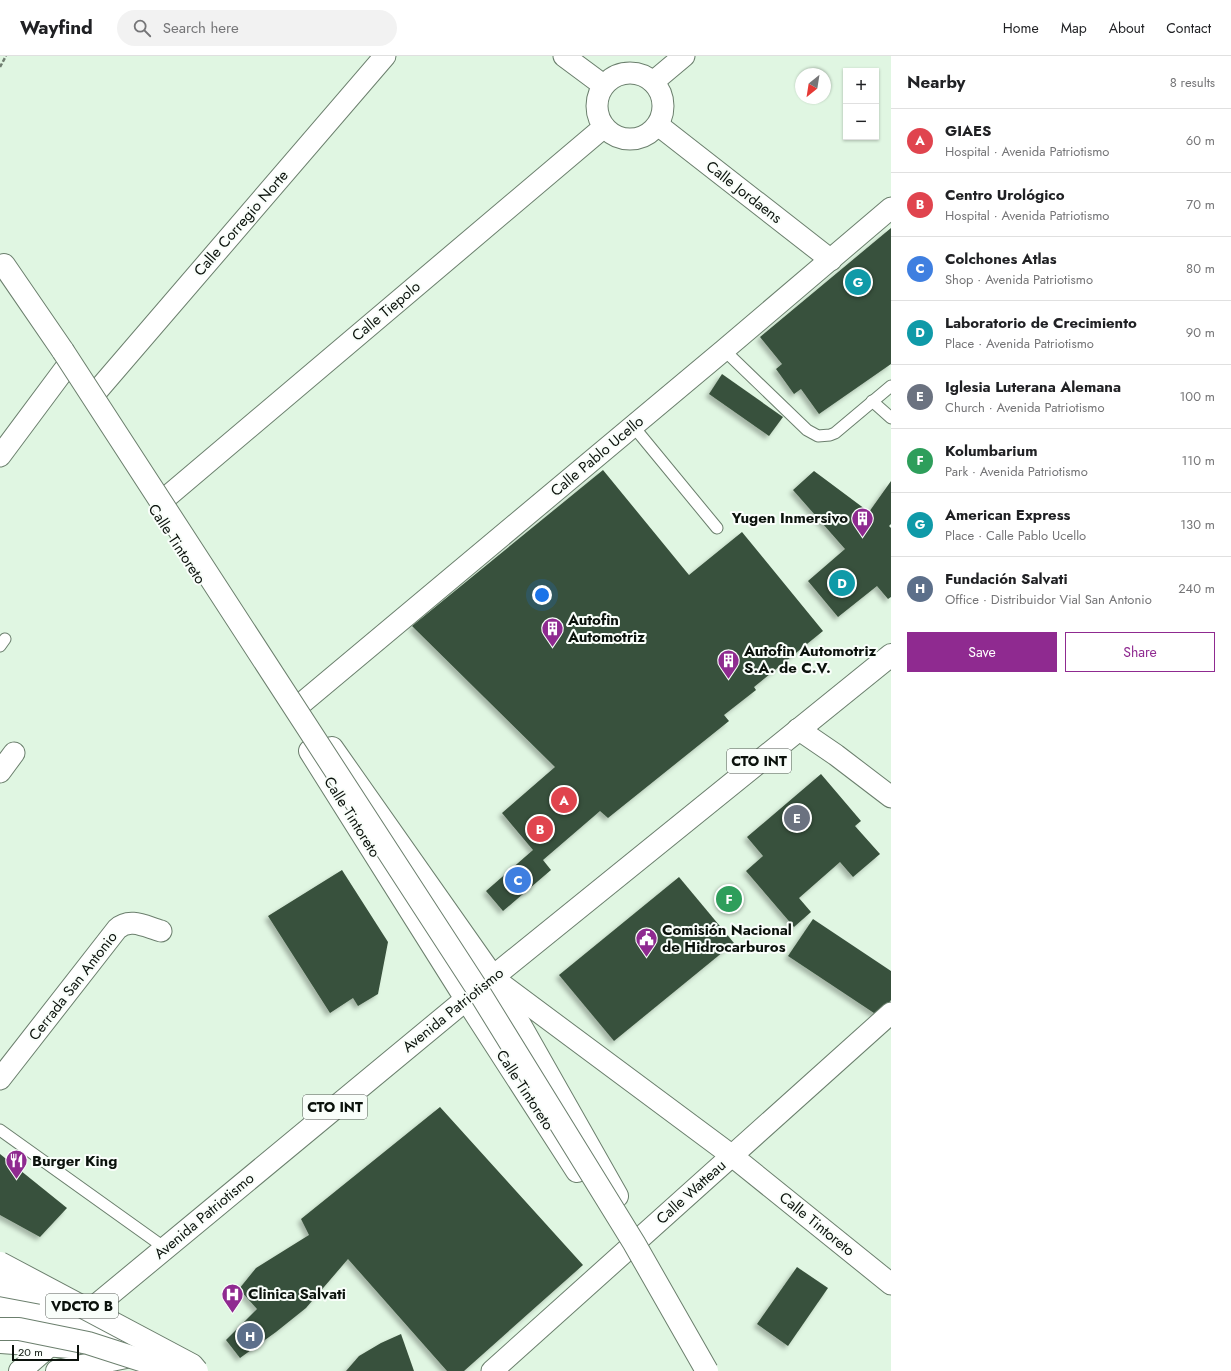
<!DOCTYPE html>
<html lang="en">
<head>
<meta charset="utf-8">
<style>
	:root { --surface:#fff; --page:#f2f2f2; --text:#202124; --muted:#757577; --line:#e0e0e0; --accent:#8f2a90 }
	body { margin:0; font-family:Jost,sans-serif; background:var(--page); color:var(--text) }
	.controls { position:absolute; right:12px; top:12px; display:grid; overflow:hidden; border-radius:0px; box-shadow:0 1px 3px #0004 }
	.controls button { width:36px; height:36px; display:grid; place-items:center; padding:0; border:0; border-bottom:1px solid var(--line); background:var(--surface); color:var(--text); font:20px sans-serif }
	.compass { position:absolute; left:795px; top:12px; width:36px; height:36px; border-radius:50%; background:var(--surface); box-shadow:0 1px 3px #0004; rotate:210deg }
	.scale { position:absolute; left:12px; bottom:10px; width:67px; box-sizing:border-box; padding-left:4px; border:2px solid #0b120c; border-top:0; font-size:11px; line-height:14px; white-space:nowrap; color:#0b120c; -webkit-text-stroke:3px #f9fefa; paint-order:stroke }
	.you { position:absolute; left:542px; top:539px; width:14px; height:14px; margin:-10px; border:3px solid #fff; border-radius:50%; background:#1a73e8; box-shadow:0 0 0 6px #1a73e833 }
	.badge { display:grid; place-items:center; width:26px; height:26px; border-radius:50%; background:var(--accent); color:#fff; font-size:13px; font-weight:700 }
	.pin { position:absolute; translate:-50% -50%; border:2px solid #fff; box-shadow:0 1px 4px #0006 }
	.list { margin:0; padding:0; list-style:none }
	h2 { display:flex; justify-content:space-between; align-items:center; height:52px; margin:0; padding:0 16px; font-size:17px }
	h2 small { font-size:13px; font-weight:400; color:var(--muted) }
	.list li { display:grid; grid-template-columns:26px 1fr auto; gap:12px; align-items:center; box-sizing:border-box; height:64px; padding:0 16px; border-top:1px solid var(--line) }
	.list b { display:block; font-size:15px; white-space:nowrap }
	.list p { margin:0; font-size:13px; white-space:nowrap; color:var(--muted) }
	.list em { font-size:13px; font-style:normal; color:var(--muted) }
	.actions { display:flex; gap:8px; padding:12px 16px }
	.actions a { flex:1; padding:9px 0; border:1px solid var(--accent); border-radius:0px; text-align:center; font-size:14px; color:var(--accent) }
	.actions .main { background:var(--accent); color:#fff }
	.icon { flex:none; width:22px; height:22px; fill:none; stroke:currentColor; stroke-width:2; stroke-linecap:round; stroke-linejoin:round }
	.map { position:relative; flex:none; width:891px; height:1315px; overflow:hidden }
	header { display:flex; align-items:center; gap:24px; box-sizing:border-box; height:56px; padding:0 20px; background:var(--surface); border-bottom:1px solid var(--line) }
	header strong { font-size:19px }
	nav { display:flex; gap:22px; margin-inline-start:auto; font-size:14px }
	.search { width:280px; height:36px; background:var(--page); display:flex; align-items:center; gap:10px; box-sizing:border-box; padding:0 14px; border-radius:22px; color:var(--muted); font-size:15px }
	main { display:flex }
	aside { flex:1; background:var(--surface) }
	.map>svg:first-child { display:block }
	.building { fill:#39513c; filter:url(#shadow) }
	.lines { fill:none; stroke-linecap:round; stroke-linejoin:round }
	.lane-casing { stroke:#6b7f6d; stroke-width:13 }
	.street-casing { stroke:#6b7f6d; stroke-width:23 }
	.secondary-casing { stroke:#6b7f6d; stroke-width:24 }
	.primary-casing { stroke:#6b7f6d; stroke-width:24 }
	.highway-casing { stroke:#6b7f6d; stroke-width:24 }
	.path { stroke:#6f7d70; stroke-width:2.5; stroke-dasharray:4 2; stroke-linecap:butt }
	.lane { stroke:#fff; stroke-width:11 }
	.street { stroke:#fff; stroke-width:21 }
	.secondary { stroke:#fff; stroke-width:22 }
	.primary { stroke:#fff; stroke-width:22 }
	.highway { stroke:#fff; stroke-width:22 }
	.highway-bridge-casing { stroke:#6b7f6d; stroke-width:24; stroke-linecap:butt }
	.highway-bridge { stroke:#fff; stroke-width:22 }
	.labels { text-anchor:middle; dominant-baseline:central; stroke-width:4; stroke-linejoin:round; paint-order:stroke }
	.shield { fill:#f9fefa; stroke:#525953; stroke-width:1 }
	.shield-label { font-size:14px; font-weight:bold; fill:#0b120c }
	.street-label { font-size:15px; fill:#0b120c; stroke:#f9fefa }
	.poi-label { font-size:15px; font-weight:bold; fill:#0b120c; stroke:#f9fefa; text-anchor:start }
</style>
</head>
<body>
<header>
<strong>Wayfind</strong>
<div class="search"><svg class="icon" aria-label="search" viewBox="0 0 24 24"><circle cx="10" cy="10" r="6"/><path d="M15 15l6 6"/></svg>Search here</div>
<nav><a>Home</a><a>Map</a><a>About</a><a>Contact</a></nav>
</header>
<main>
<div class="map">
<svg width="891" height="1315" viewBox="0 0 891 1315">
	<defs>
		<filter id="shadow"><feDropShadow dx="-3.5" dy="3.5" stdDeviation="2" flood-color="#0004"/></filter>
	</defs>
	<rect width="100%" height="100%" fill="#e0f6e2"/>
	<!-- building -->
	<g class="building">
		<polygon points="891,172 891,308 819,358 801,333 794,338 776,313 782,308 760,281"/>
		<polygon points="722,318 783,361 769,380 709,338"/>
		<polygon points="603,414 689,519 742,476 823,575 754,631 756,634 724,659 729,665 608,762 600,755 543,804 551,814 503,855 486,835 533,794 502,757 555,711 412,570"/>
		<polygon points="814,415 869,456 891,425 891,468 889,470 891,472 891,541 888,543 877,530 838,561 808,525 845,493 793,434"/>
		<polygon points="821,718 861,765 855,770 880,798 853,821 840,806 799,842 811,856 794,871 746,815 763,800 747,781"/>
		<polygon points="342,814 388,886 378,938 358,950 353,942 330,957 268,860"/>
		<polygon points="679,821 734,887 614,985 559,919"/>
		<polygon points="813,863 891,915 891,944 880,961 788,900"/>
		<polygon points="440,1051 583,1209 464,1315 447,1315 348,1203 306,1252 276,1276 240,1302 226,1284 257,1253 239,1233 256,1212 309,1179 301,1163"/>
		<polygon points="0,1098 67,1152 40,1181 0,1159"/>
		<polygon points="797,1211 828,1232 788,1290 757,1268"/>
		<polygon points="401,1278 414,1315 346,1315 359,1300 381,1287"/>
	</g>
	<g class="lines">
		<defs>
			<g id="lane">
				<polyline points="724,294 807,374 818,380 830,379 835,377 891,330"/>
				<polyline points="872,345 891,362"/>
				<polyline points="633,370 717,472"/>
				<polyline points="0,590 5,583"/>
				<polyline points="0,1074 165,1192"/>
			</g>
			<g id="street">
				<polyline points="564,0 603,29"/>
				<circle cx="630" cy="50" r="33"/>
				<polyline points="653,26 684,0"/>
				<polyline points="658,69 831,204"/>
				<polyline points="98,334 385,0"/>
				<polyline points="0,400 64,314"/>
				<polyline points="168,440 604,71"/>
				<polyline points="302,647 724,294 891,152"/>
				<polyline points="798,673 836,699 891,741"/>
				<polyline points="0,716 14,697"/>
				<polyline points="493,922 731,1099 891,1228"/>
				<path d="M 0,1023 L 117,873 C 130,861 146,871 161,875"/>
				<polyline points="492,1315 891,957"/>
			</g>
			<polyline id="secondary" points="57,1315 136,1299"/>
			<g id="primary">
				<polyline points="332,692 493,921 617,1140"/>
				<polyline points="310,695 466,943 577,1115"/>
				<polyline points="0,1235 8,1240 66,1258"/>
				<polyline points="71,1254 81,1262 147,1301"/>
				<polyline points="20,1315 81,1262 493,921 891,599"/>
			</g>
			<g id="highway">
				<polyline points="4,209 63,295"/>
				<polyline points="0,1258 81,1262"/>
				<polyline points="0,1286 71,1291"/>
			</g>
		</defs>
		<!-- lane casing -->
		<use href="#lane" class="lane-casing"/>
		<!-- street casing -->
		<use href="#street" class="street-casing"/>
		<!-- secondary casing -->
		<use href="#secondary" class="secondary-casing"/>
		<!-- primary casing -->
		<use href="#primary" class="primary-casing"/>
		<!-- highway casing -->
		<use href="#highway" class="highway-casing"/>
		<!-- path -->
		<polyline class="path" points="0,11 6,0"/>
		<!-- lane -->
		<use href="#lane" class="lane"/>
		<!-- street -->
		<use href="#street" class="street"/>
		<!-- secondary -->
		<use href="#secondary" class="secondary"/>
		<!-- primary -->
		<use href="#primary" class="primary"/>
		<!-- highway -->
		<use href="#highway" class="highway"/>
		<defs>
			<g id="highway-bridge">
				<polyline points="63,295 476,931 634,1187 707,1315"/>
				<polyline points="0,1207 192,1309 197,1315"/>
				<polyline points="0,1229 42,1237"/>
				<polyline points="0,1273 19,1273 88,1287 175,1315"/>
			</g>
		</defs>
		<!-- highway-bridge casing -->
		<use href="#highway-bridge" class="highway-bridge-casing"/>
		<!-- highway-bridge -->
		<use href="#highway-bridge" class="highway-bridge"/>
	</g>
	<!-- icons -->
	<defs>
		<symbol id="building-pin" viewBox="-11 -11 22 30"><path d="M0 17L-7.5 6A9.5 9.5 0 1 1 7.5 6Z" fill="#8f2a90" stroke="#f9fefa"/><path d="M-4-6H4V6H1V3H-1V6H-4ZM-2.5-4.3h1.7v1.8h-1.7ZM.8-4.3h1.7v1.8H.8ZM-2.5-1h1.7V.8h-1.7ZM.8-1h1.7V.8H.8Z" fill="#fff"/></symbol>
		<symbol id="civic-pin" viewBox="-11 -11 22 30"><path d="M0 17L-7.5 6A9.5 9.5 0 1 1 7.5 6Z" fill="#8f2a90" stroke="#f9fefa"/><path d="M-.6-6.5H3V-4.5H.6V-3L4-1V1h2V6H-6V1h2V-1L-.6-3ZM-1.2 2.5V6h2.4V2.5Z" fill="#fff"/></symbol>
		<symbol id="restaurant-pin" viewBox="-11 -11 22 30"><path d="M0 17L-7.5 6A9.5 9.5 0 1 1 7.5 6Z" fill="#8f2a90" stroke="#f9fefa"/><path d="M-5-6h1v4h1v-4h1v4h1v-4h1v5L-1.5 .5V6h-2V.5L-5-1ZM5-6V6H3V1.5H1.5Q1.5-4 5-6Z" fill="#fff"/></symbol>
		<symbol id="hospital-pin" viewBox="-11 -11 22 30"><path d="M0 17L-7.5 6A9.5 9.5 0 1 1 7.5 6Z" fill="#8f2a90" stroke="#f9fefa"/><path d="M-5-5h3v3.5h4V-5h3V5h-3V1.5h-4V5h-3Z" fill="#fff"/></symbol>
	</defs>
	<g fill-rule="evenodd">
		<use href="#building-pin" x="850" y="450" width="25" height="34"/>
		<use href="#building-pin" x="540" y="560" width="25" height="34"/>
		<use href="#building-pin" x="716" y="592" width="25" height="34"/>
		<use href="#civic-pin" x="634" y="870" width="25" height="34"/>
		<use href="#restaurant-pin" x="4" y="1092" width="25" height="34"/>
		<use href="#hospital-pin" x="220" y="1226" width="25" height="34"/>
	</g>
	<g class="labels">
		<!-- shield labels -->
		<g class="shield">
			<rect x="727" y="693" width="64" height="24" rx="3"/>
			<rect x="303" y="1039" width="64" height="24" rx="3"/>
			<rect x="46" y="1238" width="72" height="24" rx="3"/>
		</g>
		<g class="shield-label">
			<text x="759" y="705">CTO INT</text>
			<text x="335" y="1051">CTO INT</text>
			<text x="82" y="1250">VDCTO B</text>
		</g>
		<!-- street labels -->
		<g class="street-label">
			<text transform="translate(744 136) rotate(38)">Calle Jordaens</text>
			<text transform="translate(241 167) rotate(-49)">Calle Corregio Norte</text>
			<text transform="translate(386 255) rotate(-40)">Calle Tiepolo</text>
			<text transform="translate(597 400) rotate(-40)">Calle Pablo Ucello</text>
			<text transform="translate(177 488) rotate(57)">Calle Tintoreto</text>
			<text transform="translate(352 761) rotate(58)">Calle Tintoreto</text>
			<text transform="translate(73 930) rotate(-52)">Cerrada San Antonio</text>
			<text transform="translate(453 954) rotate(-39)">Avenida Patriotismo</text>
			<text transform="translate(525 1034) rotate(57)">Calle Tintoreto</text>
			<text transform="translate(691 1136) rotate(-42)">Calle Watteau</text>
			<text transform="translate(204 1160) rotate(-40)">Avenida Patriotismo</text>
			<text transform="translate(817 1168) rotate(39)">Calle Tintoreto</text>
		</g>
		<!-- poi labels -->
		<g class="poi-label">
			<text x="848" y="462" text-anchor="end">Yugen Inmersivo</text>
			<text x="568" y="564">Autofin<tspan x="568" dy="17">Automotriz</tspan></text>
			<text x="744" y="595">Autofin Automotriz<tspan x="744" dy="17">S.A. de C.V.</tspan></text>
			<text x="662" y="874">Comisión Nacional<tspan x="662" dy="17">de Hidrocarburos</tspan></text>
			<text x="32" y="1105">Burger King</text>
			<text x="248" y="1238">Clinica Salvati</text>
		</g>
	</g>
</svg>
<div class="controls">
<button>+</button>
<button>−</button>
</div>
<svg class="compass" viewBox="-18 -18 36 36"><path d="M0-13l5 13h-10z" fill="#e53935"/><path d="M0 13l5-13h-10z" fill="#757577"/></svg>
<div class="scale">20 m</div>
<div class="you"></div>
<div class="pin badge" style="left:564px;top:744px;background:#e0444e">A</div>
<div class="pin badge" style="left:540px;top:773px;background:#e0444e">B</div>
<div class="pin badge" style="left:518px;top:824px;background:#3f7fe0">C</div>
<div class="pin badge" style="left:842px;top:527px;background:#0f9aa8">D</div>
<div class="pin badge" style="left:797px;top:762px;background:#6b7280">E</div>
<div class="pin badge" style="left:729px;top:843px;background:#2e9e5b">F</div>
<div class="pin badge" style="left:858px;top:226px;background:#0f9aa8">G</div>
<div class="pin badge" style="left:250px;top:1280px;background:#5c6f8a">H</div>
</div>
<aside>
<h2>Nearby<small>8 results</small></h2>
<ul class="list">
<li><span class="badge" style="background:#e0444e">A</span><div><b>GIAES</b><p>Hospital · Avenida Patriotismo</p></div><em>60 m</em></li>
<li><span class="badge" style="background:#e0444e">B</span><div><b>Centro Urológico</b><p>Hospital · Avenida Patriotismo</p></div><em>70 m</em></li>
<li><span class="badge" style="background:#3f7fe0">C</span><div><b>Colchones Atlas</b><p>Shop · Avenida Patriotismo</p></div><em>80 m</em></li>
<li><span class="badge" style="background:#0f9aa8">D</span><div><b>Laboratorio de Crecimiento</b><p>Place · Avenida Patriotismo</p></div><em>90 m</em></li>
<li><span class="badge" style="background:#6b7280">E</span><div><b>Iglesia Luterana Alemana</b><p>Church · Avenida Patriotismo</p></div><em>100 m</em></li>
<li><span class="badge" style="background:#2e9e5b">F</span><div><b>Kolumbarium</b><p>Park · Avenida Patriotismo</p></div><em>110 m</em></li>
<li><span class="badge" style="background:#0f9aa8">G</span><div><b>American Express</b><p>Place · Calle Pablo Ucello</p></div><em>130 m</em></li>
<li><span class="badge" style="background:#5c6f8a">H</span><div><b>Fundación Salvati</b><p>Office · Distribuidor Vial San Antonio</p></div><em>240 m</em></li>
</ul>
<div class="actions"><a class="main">Save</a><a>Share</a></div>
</aside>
</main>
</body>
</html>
